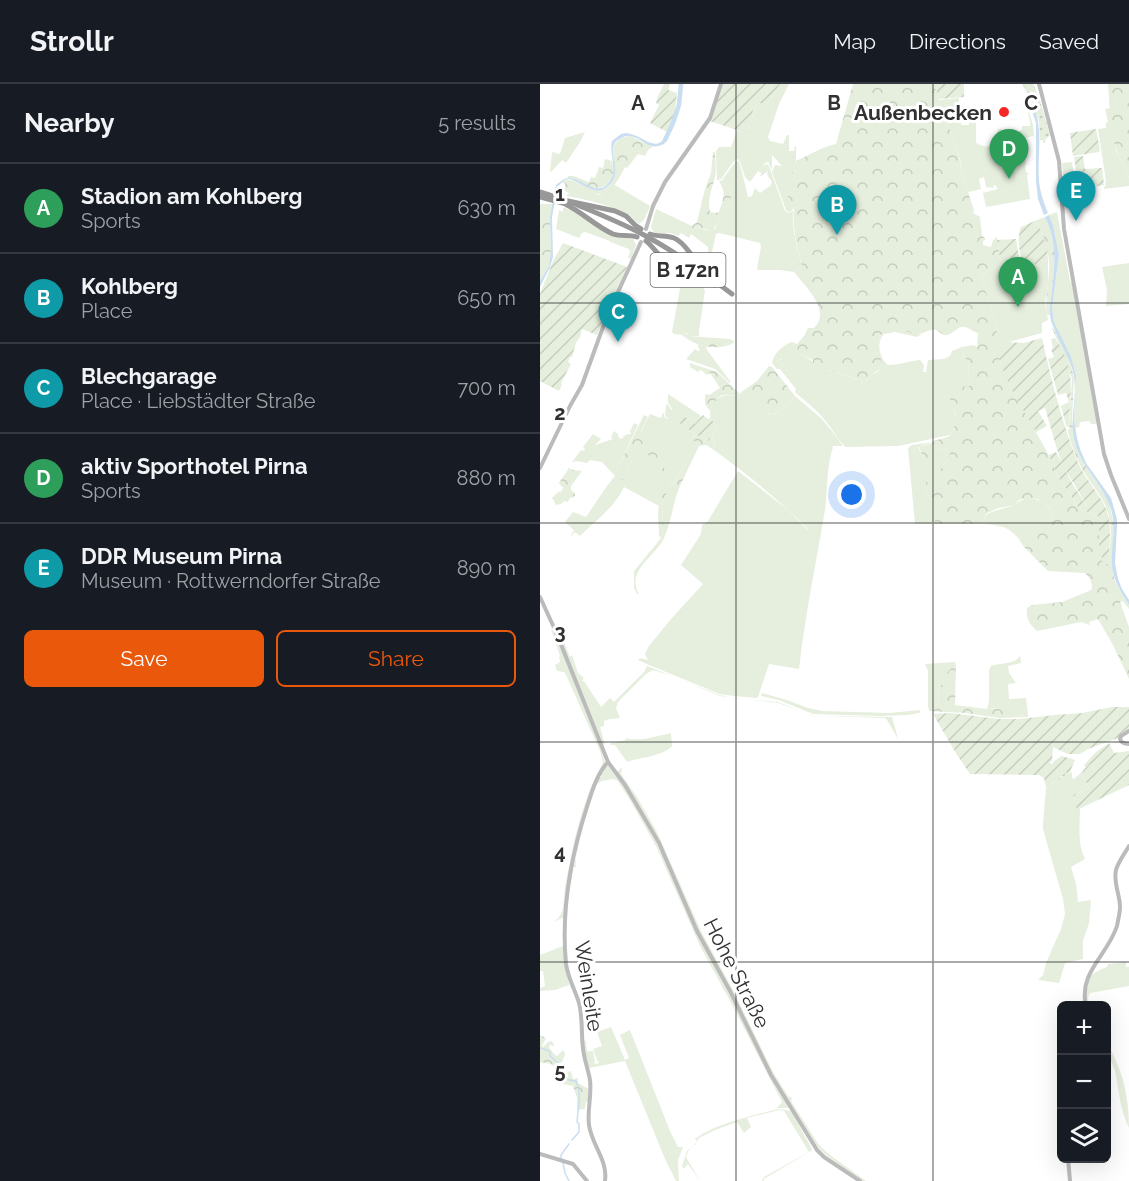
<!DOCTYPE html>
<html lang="en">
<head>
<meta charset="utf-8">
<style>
	:root { --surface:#171b24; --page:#20242c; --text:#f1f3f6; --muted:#9ea1a6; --line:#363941; --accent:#ea580c }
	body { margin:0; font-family:Raleway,sans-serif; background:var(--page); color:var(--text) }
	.controls { position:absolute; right:18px; bottom:18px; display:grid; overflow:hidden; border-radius:9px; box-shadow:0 6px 24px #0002 }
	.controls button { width:54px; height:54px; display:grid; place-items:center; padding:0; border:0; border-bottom:2px solid var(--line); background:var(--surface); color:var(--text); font:30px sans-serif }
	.you { position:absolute; left:312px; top:411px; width:21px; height:21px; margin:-15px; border:4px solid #fff; border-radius:50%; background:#1a73e8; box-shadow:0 0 0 9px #1a73e833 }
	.badge { display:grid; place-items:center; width:39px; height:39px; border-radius:50%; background:var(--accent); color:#fff; font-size:20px; font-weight:700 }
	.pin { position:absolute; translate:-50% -50px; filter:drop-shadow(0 2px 3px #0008) }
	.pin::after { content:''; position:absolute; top:32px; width:21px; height:18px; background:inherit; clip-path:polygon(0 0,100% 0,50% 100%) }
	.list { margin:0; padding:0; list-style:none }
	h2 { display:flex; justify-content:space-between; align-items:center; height:78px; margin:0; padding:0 24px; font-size:26px }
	h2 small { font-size:20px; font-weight:400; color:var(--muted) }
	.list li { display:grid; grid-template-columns:39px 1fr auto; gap:18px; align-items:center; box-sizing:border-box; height:90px; padding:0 24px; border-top:2px solid var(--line) }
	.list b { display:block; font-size:22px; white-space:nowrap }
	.list p { margin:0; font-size:20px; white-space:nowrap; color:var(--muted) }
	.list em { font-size:20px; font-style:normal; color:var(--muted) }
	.actions { display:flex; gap:12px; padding:18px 24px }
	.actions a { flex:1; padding:14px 0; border:2px solid var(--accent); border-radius:9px; text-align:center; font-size:21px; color:var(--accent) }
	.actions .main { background:var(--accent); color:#fff }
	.icon { flex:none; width:33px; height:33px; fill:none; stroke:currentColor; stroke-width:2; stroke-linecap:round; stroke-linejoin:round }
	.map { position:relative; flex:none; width:589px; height:1097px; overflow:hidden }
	header { display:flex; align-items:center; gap:36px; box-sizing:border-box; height:84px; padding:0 30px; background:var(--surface); border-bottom:2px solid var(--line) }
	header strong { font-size:28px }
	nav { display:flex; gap:33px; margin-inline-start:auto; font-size:21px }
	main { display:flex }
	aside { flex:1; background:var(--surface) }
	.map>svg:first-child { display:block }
	.grass { fill:#e6efde }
	.forest { fill:url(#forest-crowns) }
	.park { fill:url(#park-dots) }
	.garden { fill:url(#garden-furrows) }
	.water { fill:#c9def0 }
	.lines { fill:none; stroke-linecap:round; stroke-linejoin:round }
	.stream { stroke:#c9def0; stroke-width:1.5 }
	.river { stroke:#c9def0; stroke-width:4.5 }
	.secondary { stroke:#bbb; stroke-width:4 }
	.highway { stroke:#989898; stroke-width:5 }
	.grid { fill:none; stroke:#313131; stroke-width:1.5; stroke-opacity:0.55 }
	.poi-dot { fill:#f42927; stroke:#fff; stroke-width:2 }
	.labels { text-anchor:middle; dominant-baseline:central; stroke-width:6; stroke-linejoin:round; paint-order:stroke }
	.shield { fill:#fff; stroke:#6f6f6f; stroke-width:1.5 }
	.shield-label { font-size:20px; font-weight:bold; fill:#313131 }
	.poi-label { font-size:21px; font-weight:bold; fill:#313131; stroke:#fff; text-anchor:end }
	.street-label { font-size:21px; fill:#313131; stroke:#fff }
	.grid-label { font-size:20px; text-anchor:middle; font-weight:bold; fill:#313131; stroke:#fff; stroke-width:6; stroke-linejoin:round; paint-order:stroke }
</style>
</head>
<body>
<header>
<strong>Strollr</strong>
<nav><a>Map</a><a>Directions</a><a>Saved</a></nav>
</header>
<main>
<aside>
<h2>Nearby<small>5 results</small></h2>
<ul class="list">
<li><span class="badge" style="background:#2e9e5b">A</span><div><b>Stadion am Kohlberg</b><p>Sports</p></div><em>630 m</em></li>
<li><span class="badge" style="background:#0f9aa8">B</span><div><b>Kohlberg</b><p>Place</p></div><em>650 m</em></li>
<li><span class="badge" style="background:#0f9aa8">C</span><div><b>Blechgarage</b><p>Place · Liebstädter Straße</p></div><em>700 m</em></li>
<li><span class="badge" style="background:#2e9e5b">D</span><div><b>aktiv Sporthotel Pirna</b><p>Sports</p></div><em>880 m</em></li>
<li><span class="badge" style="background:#0f9aa8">E</span><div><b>DDR Museum Pirna</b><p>Museum · Rottwerndorfer Straße</p></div><em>890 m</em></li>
</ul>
<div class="actions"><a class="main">Save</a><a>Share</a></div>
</aside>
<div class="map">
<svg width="589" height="1097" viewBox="0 0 589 1097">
	<defs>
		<pattern id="forest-crowns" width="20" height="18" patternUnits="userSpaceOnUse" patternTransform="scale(1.5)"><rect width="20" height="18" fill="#e6efde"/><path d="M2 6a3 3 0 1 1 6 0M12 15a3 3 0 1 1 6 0" fill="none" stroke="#c6cdbf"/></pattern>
		<pattern id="park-dots" width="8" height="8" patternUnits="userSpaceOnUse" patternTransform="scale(1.5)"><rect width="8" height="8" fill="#e6efde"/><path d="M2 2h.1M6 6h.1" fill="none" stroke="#c6cdbf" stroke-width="1.8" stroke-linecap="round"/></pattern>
		<pattern id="garden-furrows" width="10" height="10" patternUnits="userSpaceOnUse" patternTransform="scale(1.5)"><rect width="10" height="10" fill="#e6efde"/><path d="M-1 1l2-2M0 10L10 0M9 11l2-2" fill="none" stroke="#c6cdbf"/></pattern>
	</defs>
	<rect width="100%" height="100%" fill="#fff"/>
	<!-- grass -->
	<g class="grass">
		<path d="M 240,0 L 249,0 L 239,20 L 228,53 L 230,57 L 243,60 L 247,51 L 249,51 L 249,67 L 254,67 L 255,62 L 256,62 L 256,77 L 250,115 L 254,124 L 251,127 L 248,128 L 246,126 L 232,88 L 235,81 L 242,82 L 232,71 L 232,86 L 228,78 L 225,79 L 223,82 L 227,80 L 229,82 L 245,127 L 248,129 L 253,127 C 252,146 257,164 262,182 L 254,188 L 240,186 L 218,186 L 217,185 L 221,163 L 220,159 L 179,149 L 176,150 L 171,172 L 168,171 L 168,163 L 151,150 L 149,154 L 141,149 L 138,152 L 130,149 L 114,149 L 111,143 L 116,125 L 152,142 L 152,145 L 154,145 L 156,143 L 166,146 L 175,145 C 179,136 194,118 190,108 C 189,104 184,100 182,96 L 196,77 L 198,77 L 200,80 L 208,113 L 212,112 L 215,104 L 220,109 L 230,102 L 232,98 L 227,91 L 228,87 L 220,93 L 223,83 L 221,89 L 218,87 L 210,98 L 205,93 L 201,80 L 198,75 L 194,77 L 181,95 L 178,96 L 177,96 L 176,67 L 179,63 L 191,63 L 197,46 L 206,49 L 212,35 L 213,26 L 219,19 L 228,19 Z"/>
		<path d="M 419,14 L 419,20 L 423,20 L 423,22 L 428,22 L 428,23 L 420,24 L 421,41 L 429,41 L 429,25 L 436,25 L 436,59 C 447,64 448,63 458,59 L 458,45 L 462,45 L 462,55 L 464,54 L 464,45 L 466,46 L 474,46 L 474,54 L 479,54 L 479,47 L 482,46 L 482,42 L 490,42 C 491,36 487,29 488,24 L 493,41 L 494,52 L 480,55 L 469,67 L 484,65 L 486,80 L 485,82 L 486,88 L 489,90 L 487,91 L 490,115 L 446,123 L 443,109 L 458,105 L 455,101 L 453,102 L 454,104 L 446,103 L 444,93 L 439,95 L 441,105 L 428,108 L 426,102 L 425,102 L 420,75 L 412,49 L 401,30 L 399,16 Z"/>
		<polygon points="570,24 576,66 589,94 589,102 564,105 564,103 565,103 566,97 558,45 566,44 566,39 568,38 565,25"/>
		<polygon points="45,48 40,58 26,79 22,76 11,88 10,87 12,68 20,70 25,54"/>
		<polygon points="532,78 536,109 533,113 525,114 522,79"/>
		<path d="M 30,100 L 34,100 L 58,111 L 63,110 L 75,101 L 110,122 L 104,136 L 99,140 C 81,123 50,116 26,112 L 29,109 L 24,107 L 25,104 L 27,104 Z"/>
		<polygon points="23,123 33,127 69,150 92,153 96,161 91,175 88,174 90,168 89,165 70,158 70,157 45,148 42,149 39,154 16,145 19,126 23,128"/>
		<polygon points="517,128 530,197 532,199 557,340 551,340 549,337 540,338 539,343 535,344 534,336 536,292 514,238 512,224 519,171 513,141 509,131"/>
		<polygon points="478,175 482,175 485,184 508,175 508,200 505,218 508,236 502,239 502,249 469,258 469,259 457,264 456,241 441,191 450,186"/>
		<polygon points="589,179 589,220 566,222 567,206 562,183"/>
		<polygon points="141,199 149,201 159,200 165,206 159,247 159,252 149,252 146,249 142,251 134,250 132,248"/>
		<path d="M 349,245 L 368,247 L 377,250 L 381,250 L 377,253 L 355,248 L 344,250 C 336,259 339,273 348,281 C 359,281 369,277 380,276 L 384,281 L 383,288 L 386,288 L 388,276 L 404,275 L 410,272 L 412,267 L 422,263 L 424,273 L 429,278 L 428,284 L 430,302 L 423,304 L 412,324 C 417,331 415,337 414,344 L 411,347 L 410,351 L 358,362 L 306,363 C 298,357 294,347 288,340 C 279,328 268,319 257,310 L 261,305 C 254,293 249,286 238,277 L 239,275 L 243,276 L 245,274 L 245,269 L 247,267 L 264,272 L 287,286 L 321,296 L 322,302 L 331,291 L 338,288 L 341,281 C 338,267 334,253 349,245 Z"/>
		<polygon points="157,260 168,263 166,264 167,266 190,297 190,299 175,285 146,275 155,265 158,267 160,266"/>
		<path d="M 199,309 C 210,313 220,323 230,331 L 236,330 L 237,328 L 245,324 L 255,312 L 282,335 L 292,347 L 303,362 L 292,362 L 293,363 C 286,384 288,405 285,426 C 276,479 265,532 259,585 L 229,580 L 218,613 L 216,614 L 194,612 L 180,610 L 109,581 L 98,576 L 100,574 L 108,576 L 105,570 L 109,562 L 131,535 L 163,500 L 141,481 L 161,450 L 162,441 L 168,437 L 198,387 L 248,426 L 269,447 L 267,444 C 238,415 207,390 174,366 L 175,358 L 171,354 L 177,342 L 170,334 C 170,316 179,309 197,312 Z"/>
		<path d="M 128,310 L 160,331 L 161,333 L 156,340 L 147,345 L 155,350 L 154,352 L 152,352 L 158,359 C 150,368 144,379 139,391 C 137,396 133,398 131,404 L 139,404 C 133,419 131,439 124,454 C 116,472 85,487 99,510 L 97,510 L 94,504 L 94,487 L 122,453 L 123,439 L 122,421 L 132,392 L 123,383 L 123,377 L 114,367 C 115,378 117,383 125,390 L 125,403 L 119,422 L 84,403 C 74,424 56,436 40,452 L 35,448 L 30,453 L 34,446 L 25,438 L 33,428 L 46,433 L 67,402 L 75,392 L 62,378 L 50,376 L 47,379 L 37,377 L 32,378 L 41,366 L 44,367 L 45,365 L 43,363 L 53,350 L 61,355 L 55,361 L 73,355 L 71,353 L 74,347 L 78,350 L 78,353 L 82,355 C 84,351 87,350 91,350 L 90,347 L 94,339 L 98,341 L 77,385 L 85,395 L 102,349 L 101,348 L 110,330 L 121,334 L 123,328 L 125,334 L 129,335 L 125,332 L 126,321 L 128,320 L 131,326 L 132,325 L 128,318 Z"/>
		<path d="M 394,358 L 378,363 L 384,375 L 390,374 L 392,368 L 405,365 L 410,369 C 405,383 396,390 385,399 L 385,406 L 392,417 L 395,440 L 375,440 L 368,364 L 372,361 Z"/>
		<path d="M 486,414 C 501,415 506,417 513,431 L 485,447 L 479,455 C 468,442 459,441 442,440 L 446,431 C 455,426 462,425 472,422 C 477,420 480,416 486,414 Z"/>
		<path d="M 11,545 L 13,545 L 17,554 L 59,659 L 65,679 L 62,683 L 40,742 L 25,835 L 22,834 L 14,838 C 26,829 23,818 25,804 C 33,761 41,717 63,679 L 60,667 L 26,591 L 24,588 L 17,587 L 15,581 L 20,578 L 19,573 L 20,572 Z"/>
		<polygon points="22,553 30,573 32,571 38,589 44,594 42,597 44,597 61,623 70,614 74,618 104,588 107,582 180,611 194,614 238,618 273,632 352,633 358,655 347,636 345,634 274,632 238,619 180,612 135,593 113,586 106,590 78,618 76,624 80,634 70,635 64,637 64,642 60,643 65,661 63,660 20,554"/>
		<path d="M 480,571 L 481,579 L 468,582 L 469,589 L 476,599 L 468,600 L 469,615 L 486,614 L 488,631 L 473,632 L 460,624 L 447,625 L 449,617 L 449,586 L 451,582 C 461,578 476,581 480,571 Z"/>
		<polygon points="415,578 416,582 412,584 403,600 399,602 398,620 396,622 388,622 388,587 385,580"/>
		<polygon points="222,609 247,616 268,624 282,627 349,629 381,626 379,629 368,631 341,632 273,630 239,616 221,612"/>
		<path d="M 131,649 L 132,662 C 121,673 101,673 87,678 L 75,661 L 70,661 L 71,659 L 86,656 L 85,654 C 99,658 117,652 131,649 Z"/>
		<path d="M 67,682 L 69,683 L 84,702 L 117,760 L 156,848 L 189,909 L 229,991 L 249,1023 L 248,1024 L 237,1024 L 242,1018 L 189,915 L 160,862 L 116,762 L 90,716 L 77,696 L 72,695 L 62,697 L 57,700 C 48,720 34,762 36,783 L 34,783 L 42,742 L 58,695 L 60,693 L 62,693 L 61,690 Z"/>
		<polygon points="82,683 81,690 97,713 117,748 161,847 193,906 233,988 248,1012 252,1014 251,1017 279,1061 290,1071 326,1097 322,1097 285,1070 277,1062 232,990 159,847 125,771 77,688"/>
		<path d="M 525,688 L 529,690 L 530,688 L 532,689 L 532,694 L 534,695 L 542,688 L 549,704 L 533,711 L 538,725 L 540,724 C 540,741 537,760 545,775 L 531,783 L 536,800 L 538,818 L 551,816 L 549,839 L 543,857 L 543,875 L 525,879 L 519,899 L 498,896 L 503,891 L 506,879 L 521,845 L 525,830 L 523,815 L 503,745 L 503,740 L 506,703 L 520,695 Z"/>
		<polygon points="23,862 29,901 15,906 0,907 0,904 5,902 3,887 0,887 0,871"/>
		<path d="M 586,878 L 586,883 L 589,883 L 589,902 L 550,909 L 548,913 L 549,921 L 547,921 C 543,898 546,891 567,883 L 568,880 Z"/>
		<polygon points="71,943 85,976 89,974 80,951 90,946 130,1047 138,1063 143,1063 138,1076 139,1097 136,1097 125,1075 85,977 49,984 45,969 44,956 46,957 47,967 53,967 55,977 54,979 57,980 59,978 57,976 53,965 62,962 57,948"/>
		<path d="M 567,959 C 583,987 589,1012 589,1044 C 580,1026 579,1007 575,987 C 572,978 566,969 567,959 Z"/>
		<path d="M 238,1025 L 251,1027 L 272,1065 L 271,1067 L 224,1095 L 224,1097 L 222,1097 L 224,1093 L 269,1068 L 244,1027 L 239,1026 L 207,1034 L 211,1043 L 204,1049 L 197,1038 L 175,1046 L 159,1054 C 155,1062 148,1064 146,1073 L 160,1097 L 148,1080 L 144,1085 L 142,1082 L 147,1067 L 156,1060 L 157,1057 L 155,1055 C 174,1040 215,1031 238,1025 Z"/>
	</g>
	<!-- forest -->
	<g class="forest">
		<path d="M 313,0 L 394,0 L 399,15 L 401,30 L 412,49 L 419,72 L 425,102 L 426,102 L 434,126 L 433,129 L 440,133 L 442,152 L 445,154 L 445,156 L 443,157 L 443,161 L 451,163 L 453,156 L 457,153 L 460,175 L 464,180 L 444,189 L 441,191 L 456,241 L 460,277 L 470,301 L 512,377 L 517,391 L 539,424 L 559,433 L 560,462 L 563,480 L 569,480 C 569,464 573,448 569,432 C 566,417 554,404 546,391 C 537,377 531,362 528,346 L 530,345 L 529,342 L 527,343 L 526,341 L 529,340 L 532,295 L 526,275 L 512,245 L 513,244 L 529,274 L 534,294 L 532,336 L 535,359 L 545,381 L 568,416 L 574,440 L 572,480 L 574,495 L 579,505 L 589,521 L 589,525 L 583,517 L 580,518 L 589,543 L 589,595 L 573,561 L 558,535 L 549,538 L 550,541 L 541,538 L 497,547 C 489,540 486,534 487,524 L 492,521 L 522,518 L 549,507 L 552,505 C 552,497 550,494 545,489 L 508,487 L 484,463 L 479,455 L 485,447 L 513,431 L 508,422 L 498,415 L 486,414 L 479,416 L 475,421 L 458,424 L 446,430 L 442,440 L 395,440 L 392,417 L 385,406 L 385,399 C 396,390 405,383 410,369 L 405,365 L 392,368 L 390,375 L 388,377 L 384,375 L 378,361 L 381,360 L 383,362 L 393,359 L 394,357 L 410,352 L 411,347 L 414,344 C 414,340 416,333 415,328 C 414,327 412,326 412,324 C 408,318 411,310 414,304 L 430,302 L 428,284 L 429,278 L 424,273 L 422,263 L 433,261 L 437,263 L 438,249 C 432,248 430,244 425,243 C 417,241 412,253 404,251 C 403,251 397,246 396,246 C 389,244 385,250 378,250 C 374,251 369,247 365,247 C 335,242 336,257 342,281 C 337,289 336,287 330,292 C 327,295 325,299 323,303 L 322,303 L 321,296 L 288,286 L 285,290 C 277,289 272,285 273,276 L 264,272 L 247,268 L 245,269 L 245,274 L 243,276 L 239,275 L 238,277 L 250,288 L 262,301 L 261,305 L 257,310 L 255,308 L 256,305 L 240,285 L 237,285 L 232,279 C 234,269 243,261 252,258 L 257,260 L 264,252 L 268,244 L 274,244 C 275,243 279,238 279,236 C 285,220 263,200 254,188 L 262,182 C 257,163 252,144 254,124 L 250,119 L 251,117 L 248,113 L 247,107 L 251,104 L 253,80 L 255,80 L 256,77 C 269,71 282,63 296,60 Z"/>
		<path d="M 568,0 L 589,0 L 589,94 C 585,85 580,76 577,67 C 569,46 570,22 568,0 Z"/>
		<path d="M 91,52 L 113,63 L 108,66 L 105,72 L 98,70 L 87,84 L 85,83 C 80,92 71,113 58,110 C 50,109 41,103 34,100 L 30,100 L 27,104 L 25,104 L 25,100 L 23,98 L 26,95 L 34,97 L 49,104 L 62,106 C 65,104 68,103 70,100 C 84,83 58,55 91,52 Z"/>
		<path d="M 173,68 L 175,68 C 175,76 177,85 175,93 C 172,105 167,115 170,128 L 175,129 L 179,128 C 183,116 187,108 179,98 L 182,96 C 185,100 192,107 191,113 C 190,122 178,140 172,147 L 157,143 L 153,145 L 151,145 L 152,142 L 157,138 L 165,105 L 171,89 Z"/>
		<path d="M 65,75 L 72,77 C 74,86 74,94 66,101 C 56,109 39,98 28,94 L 28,92 L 34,92 L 49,98 L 51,93 L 55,94 L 59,83 L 63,84 Z"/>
		<polygon points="0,120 13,120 10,133 11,167 9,182 0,197"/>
		<path d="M 505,133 C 520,164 513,191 510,224 L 511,231 L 507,231 C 504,213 510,196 509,178 C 508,164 502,150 497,136 Z"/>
		<path d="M 144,249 L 149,252 L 190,255 L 195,258 C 179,268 156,263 142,251 Z"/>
		<path d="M 150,279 L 177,288 L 199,309 L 197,312 C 178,308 178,313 170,327 L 165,320 L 165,311 L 167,310 L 169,311 L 180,304 L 170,289 L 166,291 L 163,287 L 160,286 L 158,288 L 150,283 Z"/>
		<path d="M 229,282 L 232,283 L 255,312 L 245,324 L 237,328 L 233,332 C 221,327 212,315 200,309 L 217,297 Z"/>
		<path d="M 104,331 L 108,333 L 101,347 L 102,349 L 107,349 C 108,353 107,356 105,359 L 101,360 L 98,367 L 95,368 L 85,395 L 80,396 L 77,385 Z"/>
		<path d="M 155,350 L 169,357 L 171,354 L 175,358 L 174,366 L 166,361 L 159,362 L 139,404 L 132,405 L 131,404 C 133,399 137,396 139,391 C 144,379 149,369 158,359 L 147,353 L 148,351 L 154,353 Z"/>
		<path d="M 110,366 L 114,367 L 123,377 L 123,383 L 133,391 L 122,421 L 123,439 L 122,454 L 119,452 C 119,441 117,431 119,420 C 121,408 125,405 125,390 L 115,382 L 115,376 L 108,371 Z"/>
		<polygon points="29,384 33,386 42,387 31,402 31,406 35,409 35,412 30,414 28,418 24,417 21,420 16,421 12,414 18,408 22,407 23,403 21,402 19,399"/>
		<path d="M 416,582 L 415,621 L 447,625 L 464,624 L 467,628 L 471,629 L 473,632 L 488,631 L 488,633 L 459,634 L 425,629 L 389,627 L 388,622 L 396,622 L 398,620 L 399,602 L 403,600 C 404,592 409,584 416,582 Z"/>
		<path d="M 0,951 L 6,954 L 2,962 L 3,963 L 8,958 L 12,957 L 14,961 L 14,962 L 10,961 L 9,963 L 13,969 L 17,972 L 23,966 L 24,967 L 25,971 L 21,980 L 22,983 L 24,983 L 27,988 L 31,987 L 33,995 L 38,994 L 38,999 L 49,1005 L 48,1017 L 46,1018 L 45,1025 L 37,1026 L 37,1014 L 33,1002 L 23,1000 L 15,993 L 19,989 C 14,977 9,981 0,978 Z"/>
	</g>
	<!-- park -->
	<path class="park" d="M 482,0 L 493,0 C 501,16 505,34 510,51 L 505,56 L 505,59 L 503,59 L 503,56 L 500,56 L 499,38 L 493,20 L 496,18 L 493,19 Z"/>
	<!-- garden -->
	<g class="garden">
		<path d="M 124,0 L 130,0 L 128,6 L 137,9 L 135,27 C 138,19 138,8 141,0 L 139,21 L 129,49 L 110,39 L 119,21 L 116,19 L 118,12 Z"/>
		<polygon points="182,0 240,0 228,19 225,20 219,19 213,26 212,35 206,49 170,37"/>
		<polygon points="394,0 424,0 424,13 399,15"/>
		<polygon points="556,45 560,66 559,68 533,72 530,49"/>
		<polygon points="543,72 545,85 562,84 564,101 539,105 534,73"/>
		<path d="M 497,136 L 507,163 L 508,175 L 485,184 C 480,171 476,156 481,143 Z"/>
		<polygon points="476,155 479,173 478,175 464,180 460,175 457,156"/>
		<polygon points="23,159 87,183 57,251 42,245 40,253 36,259 32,273 30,273 28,278 31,280 21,299 22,301 19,307 0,297 0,210 13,177"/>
		<path d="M 502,254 C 511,295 521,335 536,374 C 544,396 564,412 569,434 C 571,447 569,468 569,480 L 563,480 L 559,461 L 559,433 L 539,424 L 517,391 L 509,371 L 516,368 L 533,401 L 549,425 L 522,380 L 516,362 L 505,324 L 498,327 L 507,342 L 496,348 C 481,322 462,294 457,264 L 468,259 L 468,258 L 484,259 Z"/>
		<path d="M 515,254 C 537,287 530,304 529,340 L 526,341 L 521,322 L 529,318 L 526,309 L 518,311 L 508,275 L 514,273 L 511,265 L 513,264 L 511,255 Z"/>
		<polygon points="138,328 155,340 163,331 168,335 170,334 177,342 169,357 155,350 134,335"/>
		<polygon points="572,623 589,623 589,646 583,648 578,654 548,665 540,670 528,670 513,663 512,677 509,679 512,680 514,677 522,672 535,676 529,690 525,688 525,692 521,692 520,695 506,703 504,694 499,691 430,690 417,671 393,630 410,629 459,635 479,635 515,631 542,629"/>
		<polygon points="569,659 574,669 589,667 589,701 537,726 533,711 549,704 542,688 546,683 563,675 545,683 544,681 556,668"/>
	</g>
	<!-- water -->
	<g class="water">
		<path d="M 493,20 C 504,49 497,67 499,97 C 500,108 504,119 508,129 L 504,131 L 498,115 L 496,97 L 496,39 L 490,21 Z"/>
		<path d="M 86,49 C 102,50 118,72 126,50 L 129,52 L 124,60 C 108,68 104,54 90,52 C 85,51 80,55 76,57 C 66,70 84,87 69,101 C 65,105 62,107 56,106 C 47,105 39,98 30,95 L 26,95 L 18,102 L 12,133 L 13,173 L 10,183 L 0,203 L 0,197 L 9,182 L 11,167 L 10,133 L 16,101 C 20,98 24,94 28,94 C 43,93 59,117 71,95 C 77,84 69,69 72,57 L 81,50 Z"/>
		<path d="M 509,131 L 513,141 L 519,171 L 512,224 L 514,238 L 531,273 L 536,292 L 534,336 L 537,354 L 540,365 L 546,379 L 571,414 L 577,435 L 577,442 L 575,479 L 578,495 L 582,505 L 589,516 L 589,521 C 581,508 572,495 572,479 C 571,462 576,446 572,429 C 566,405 546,388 537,365 C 527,337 538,318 534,292 C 531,274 519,259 513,242 C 510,236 510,230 510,224 C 513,191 520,164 505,133 Z"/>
	</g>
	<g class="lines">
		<!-- stream -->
		<g class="stream">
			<path d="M 0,964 L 7,966 L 10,968 L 10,972 C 13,975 16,977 19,980 C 26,990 19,996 36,997 C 42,1010 38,1024 37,1038 L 39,1040 L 39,1048 L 32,1056"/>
			<polyline points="21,1074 21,1071 29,1060"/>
			<polyline points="23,1079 25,1089 29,1097"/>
		</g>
		<!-- river -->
		<polyline class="river" points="125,56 133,39 139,21 141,0"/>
		<!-- secondary -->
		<g class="secondary">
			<polyline points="499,0 519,77 524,145 564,370 571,391 589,435"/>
			<polyline points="106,145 113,122 125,98 170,34 181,0"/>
			<polyline points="0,384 30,322 42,301 67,232 101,158"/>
			<polyline points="0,513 16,548 68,678 85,701 119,759 157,847 190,907 231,991 277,1066 284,1073 320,1097"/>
			<path d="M 589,647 L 581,652 L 580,655 C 581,659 585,660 589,660"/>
			<path d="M 546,922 C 538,888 568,871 577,842 C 578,836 580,829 580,823 C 580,811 573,798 576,786 C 578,778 585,769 589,762"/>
			<polyline points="0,1070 33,1080 47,1097"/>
			<polyline points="528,1074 530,1097"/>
			<path d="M 65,1097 C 68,1076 52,1062 49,1041 C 47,1026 52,1011 50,996 C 48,985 44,975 43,964 C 41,950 43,934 39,919 C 35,906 28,894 26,880 C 21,828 31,772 47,723 C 52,707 57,690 68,678"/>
		</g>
		<!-- highway -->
		<g class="highway">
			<polyline points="0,108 28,117 75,127 86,132 96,142 101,145"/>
			<polyline points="0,113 30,121"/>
			<path d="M 28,117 C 54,128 80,138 104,151 C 136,168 164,189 192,210"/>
			<path d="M 27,121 C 43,129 57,143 73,150 C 81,153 89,150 97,153"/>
			<path d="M 110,150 C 118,153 126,151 134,154 C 144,158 148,168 155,175 C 164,183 173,189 181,198"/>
			<path d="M 106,157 C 112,161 114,167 121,172 L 175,201"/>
		</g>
	</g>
	<!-- grid -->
	<path class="grid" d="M 196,0 L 196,1097M 393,0 L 393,1097M 0,219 L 589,219M 0,439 L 589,439M 0,658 L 589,658M 0,878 L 589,878"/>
	<!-- markers -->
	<circle class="poi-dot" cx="464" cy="28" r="6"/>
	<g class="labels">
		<!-- shield labels -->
		<rect class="shield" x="110.5" y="169" width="75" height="34" rx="4.5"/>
		<g class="shield-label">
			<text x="148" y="186">B 172n</text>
		</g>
		<!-- poi labels -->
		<g class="poi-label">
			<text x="452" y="28">Außenbecken</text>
		</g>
		<!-- street labels -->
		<g class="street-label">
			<text transform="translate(197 889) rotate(63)">Hohe Straße</text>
			<text transform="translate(49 902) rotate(81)">Weinleite</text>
		</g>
	</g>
	<g class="grid-label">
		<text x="98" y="26">A</text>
		<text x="294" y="26">B</text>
		<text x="491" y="26">C</text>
		<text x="20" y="117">1</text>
		<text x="20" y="336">2</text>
		<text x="20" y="555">3</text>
		<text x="20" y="775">4</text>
		<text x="20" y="994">5</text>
	</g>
</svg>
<div class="controls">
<button>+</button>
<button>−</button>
<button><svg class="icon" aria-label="layers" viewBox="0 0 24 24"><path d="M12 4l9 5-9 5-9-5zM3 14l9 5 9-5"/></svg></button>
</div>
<div class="you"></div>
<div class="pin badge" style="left:478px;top:223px;background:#2e9e5b">A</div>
<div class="pin badge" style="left:297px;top:151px;background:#0f9aa8">B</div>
<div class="pin badge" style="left:78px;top:258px;background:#0f9aa8">C</div>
<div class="pin badge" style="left:469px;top:95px;background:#2e9e5b">D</div>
<div class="pin badge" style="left:536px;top:137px;background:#0f9aa8">E</div>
</div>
</main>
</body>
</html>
